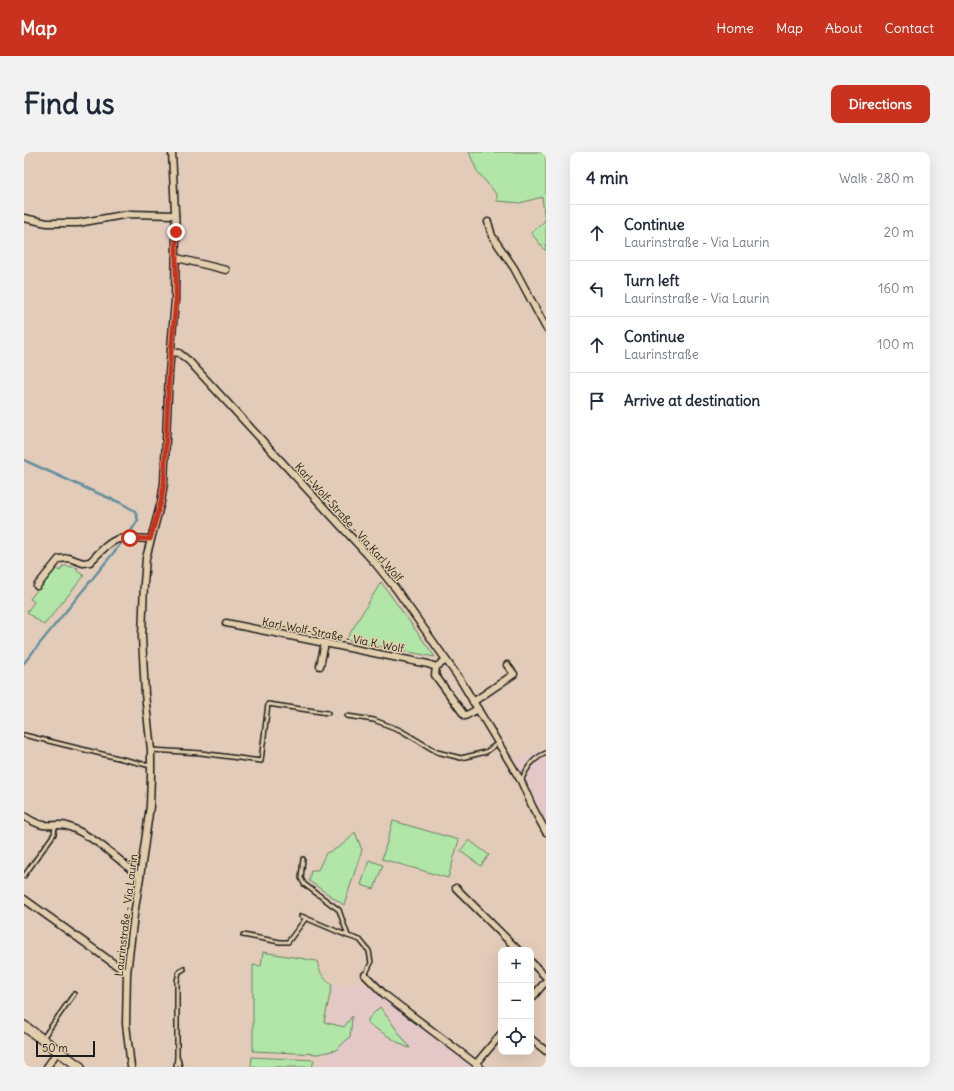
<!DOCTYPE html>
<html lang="en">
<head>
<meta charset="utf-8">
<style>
	:root { --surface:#fff; --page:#f2f2f3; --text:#1f2937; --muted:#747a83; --line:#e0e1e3; --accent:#c8321e }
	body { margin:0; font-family:Delius,sans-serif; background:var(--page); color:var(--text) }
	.controls { position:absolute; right:12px; bottom:12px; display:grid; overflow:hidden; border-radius:8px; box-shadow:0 4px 16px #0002 }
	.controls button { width:36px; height:36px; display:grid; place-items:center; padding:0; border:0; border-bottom:1px solid var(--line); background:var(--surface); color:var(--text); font:20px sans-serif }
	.scale { position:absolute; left:12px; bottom:10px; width:59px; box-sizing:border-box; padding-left:4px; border:2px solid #1c1c1c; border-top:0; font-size:11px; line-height:14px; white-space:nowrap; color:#1c1c1c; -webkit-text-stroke:3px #e2cdac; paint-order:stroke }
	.stop { position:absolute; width:12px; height:12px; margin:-9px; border:3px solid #c8321e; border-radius:50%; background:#fff }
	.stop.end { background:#c8321e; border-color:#fff; box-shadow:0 1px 4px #0008 }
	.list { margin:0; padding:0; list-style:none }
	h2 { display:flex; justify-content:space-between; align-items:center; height:52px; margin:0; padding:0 16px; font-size:17px }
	h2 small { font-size:13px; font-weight:400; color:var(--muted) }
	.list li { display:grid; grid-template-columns:26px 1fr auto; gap:12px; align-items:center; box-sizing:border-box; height:56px; padding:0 16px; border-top:1px solid var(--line) }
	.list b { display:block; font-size:15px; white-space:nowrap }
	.list p { margin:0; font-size:13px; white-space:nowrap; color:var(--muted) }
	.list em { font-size:13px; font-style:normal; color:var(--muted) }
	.icon { flex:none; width:22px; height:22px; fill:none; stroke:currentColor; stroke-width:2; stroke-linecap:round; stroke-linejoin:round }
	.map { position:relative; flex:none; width:522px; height:915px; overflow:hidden; border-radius:8px }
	header { display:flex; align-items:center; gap:24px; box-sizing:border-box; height:56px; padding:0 20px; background:var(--accent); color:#fff }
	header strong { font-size:19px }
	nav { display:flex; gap:22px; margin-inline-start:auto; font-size:14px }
	.intro { display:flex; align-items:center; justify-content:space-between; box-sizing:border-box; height:96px; padding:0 24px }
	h1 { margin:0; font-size:28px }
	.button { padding:10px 18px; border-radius:8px; background:var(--accent); color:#fff; font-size:14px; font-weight:700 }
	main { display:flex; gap:24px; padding:0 24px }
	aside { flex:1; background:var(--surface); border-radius:8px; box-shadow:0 4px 16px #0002 }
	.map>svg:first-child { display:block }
	.built { fill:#e4c8c8 }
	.green { fill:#b1e6a8; stroke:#668162 }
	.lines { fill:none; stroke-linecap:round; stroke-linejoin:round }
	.stream { stroke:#658f9f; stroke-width:2.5 }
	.lane-casing { stroke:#1c1c1c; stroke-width:6 }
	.street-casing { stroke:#1c1c1c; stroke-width:9 }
	.secondary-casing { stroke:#1c1c1c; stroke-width:12 }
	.lane { stroke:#e2cdac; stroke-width:3 }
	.street { stroke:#e2cdac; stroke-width:6 }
	.secondary { stroke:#e2cdac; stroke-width:9 }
	.route { stroke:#c8321e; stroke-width:5 }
	.labels { text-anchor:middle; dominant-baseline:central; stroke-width:3; stroke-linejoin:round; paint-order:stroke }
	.street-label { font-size:11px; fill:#1c1c1c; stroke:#e2cdac }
</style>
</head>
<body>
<header>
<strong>Map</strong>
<nav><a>Home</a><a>Map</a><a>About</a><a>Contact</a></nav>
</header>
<div class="intro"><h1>Find us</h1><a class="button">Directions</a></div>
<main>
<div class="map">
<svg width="522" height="915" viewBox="0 0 522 915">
	<rect width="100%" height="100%" fill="#e3cbb9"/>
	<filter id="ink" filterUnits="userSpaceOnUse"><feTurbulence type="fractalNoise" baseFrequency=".025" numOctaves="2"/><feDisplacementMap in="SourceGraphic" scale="8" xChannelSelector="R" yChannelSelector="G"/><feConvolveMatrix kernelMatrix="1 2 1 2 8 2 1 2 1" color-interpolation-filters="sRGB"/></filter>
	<g filter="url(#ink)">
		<!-- built -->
		<g class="built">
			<polygon points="522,598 522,671 518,665 491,607"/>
			<polygon points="337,829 450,915 294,915 294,914 298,914 301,903 298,897 310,832 323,834"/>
		</g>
		<!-- green -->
		<g class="green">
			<polygon points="445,0 522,0 522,99 507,81 521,69 518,45 496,51 473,49 473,43 453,19"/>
			<polygon points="39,414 43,414 54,416 52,418 60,424 20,473 3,460 10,450 6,447 31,415 36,419"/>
			<polygon points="357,430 411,505 322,488"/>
			<polygon points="369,669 435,688 424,726 358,707"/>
			<path d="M 331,680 L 338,698 L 320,753 L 285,729 L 287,718 L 294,718 L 302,701 C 316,696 322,691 331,680 Z"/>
			<polygon points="445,688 465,703 457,714 436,699"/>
			<polygon points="345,708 359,713 350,737 337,733"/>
			<path d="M 239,800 L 293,809 C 296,821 298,825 308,833 L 300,870 L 320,875 L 328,864 L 327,877 L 326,885 L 312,898 L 294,902 L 229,899 L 229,813 L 237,814 Z"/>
			<polygon points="356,855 386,896 382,895 344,872 344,867"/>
			<polygon points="228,905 290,908 288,915 227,915"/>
		</g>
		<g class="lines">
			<!-- stream -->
			<polyline class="stream" points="0,308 4,310 66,338 97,351 111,359 114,368 107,379 86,405 0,511"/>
			<defs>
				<g id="lane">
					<polyline points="323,564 350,568 376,578 413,600 437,606 462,600 474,591"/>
					<polyline points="0,583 127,614"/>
					<polyline points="127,598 177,601 237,609 244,552 304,561"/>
					<path d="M 497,629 C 503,616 508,607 522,601"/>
					<polyline points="279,707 277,726 280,732 315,758 324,784 336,788 345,799 347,811 341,823"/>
					<polyline points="0,724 30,682 31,674"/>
					<polyline points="277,764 324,784"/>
					<polyline points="219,783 256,790 264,790 282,766"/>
					<polyline points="19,886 50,842"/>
					<polyline points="154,907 156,915"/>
					<polyline points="152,915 153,905 153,829 155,820 160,817"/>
				</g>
				<g id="street">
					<polyline points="0,66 23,71 54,71 105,62 151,63"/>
					<polyline points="464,70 468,84 490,116 522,176"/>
					<polyline points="153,106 202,118"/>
					<polyline points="148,200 155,201 165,209 351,411 372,437 437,529 497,629 509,656 522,680"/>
					<path d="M 13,434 L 35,407 L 45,406 L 59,411 L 66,410 C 73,403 85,389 95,387 C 105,385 117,387 127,387"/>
					<polyline points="202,471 404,512 412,515 422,508"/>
					<polyline points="296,514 301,491"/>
					<polyline points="412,515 411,523 441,564 454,557"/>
					<polyline points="449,550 490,522 483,513"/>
					<path d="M 0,664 C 6,668 12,672 19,673 C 27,674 36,672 43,674 C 69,683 95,708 116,725"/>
					<polyline points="432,736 494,798"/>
					<polyline points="0,747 103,821"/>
					<polyline points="507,810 522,825"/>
					<polyline points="341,823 361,843 456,915"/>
					<polyline points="507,847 522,829"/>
					<polyline points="507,887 522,899"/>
					<polyline points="452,912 477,882"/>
					<polyline points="23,915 34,899"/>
					<polyline points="107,915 102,872 103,821 110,763 116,725 126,654 127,623 127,598 121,542 118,485 120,431 122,406 137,350 140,331 145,221 151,148 152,80 148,0"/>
				</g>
				<polyline id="secondary" points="0,874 56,915"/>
			</defs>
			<!-- lane casing -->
			<use href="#lane" class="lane-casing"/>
			<!-- street casing -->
			<use href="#street" class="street-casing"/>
			<!-- secondary casing -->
			<use href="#secondary" class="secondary-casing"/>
			<!-- lane -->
			<use href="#lane" class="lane"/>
			<!-- street -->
			<use href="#street" class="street"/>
			<!-- secondary -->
			<use href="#secondary" class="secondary"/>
		</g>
	</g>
	<g class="lines" filter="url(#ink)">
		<!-- route -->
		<polyline class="route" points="106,386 126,387 137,350 140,331 145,221 152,148 152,80"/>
	</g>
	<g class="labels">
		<!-- street labels -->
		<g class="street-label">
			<text transform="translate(325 370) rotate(48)">Karl-Wolf-Straße - Via Karl Wolf</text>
			<text transform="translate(309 483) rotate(11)">Karl-Wolf-Straße - Via K. Wolf</text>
			<text transform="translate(102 763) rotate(-83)">Laurinstraße - Via Laurin</text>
		</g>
	</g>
</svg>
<div class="controls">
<button>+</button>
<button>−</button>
<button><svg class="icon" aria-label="locate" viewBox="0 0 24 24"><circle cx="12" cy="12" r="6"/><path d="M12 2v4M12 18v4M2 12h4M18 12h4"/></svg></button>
</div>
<div class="scale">50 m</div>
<div class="stop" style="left:106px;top:386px"></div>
<div class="stop end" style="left:152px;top:80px"></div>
</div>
<aside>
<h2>4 min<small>Walk · 280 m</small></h2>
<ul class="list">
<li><svg class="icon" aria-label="ahead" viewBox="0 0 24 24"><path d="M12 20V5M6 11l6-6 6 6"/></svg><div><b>Continue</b><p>Laurinstraße - Via Laurin</p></div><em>20 m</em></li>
<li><svg class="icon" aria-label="left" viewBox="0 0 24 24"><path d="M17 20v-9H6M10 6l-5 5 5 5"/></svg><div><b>Turn left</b><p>Laurinstraße - Via Laurin</p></div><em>160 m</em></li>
<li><svg class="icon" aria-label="ahead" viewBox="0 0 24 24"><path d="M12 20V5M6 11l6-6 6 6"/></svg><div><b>Continue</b><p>Laurinstraße</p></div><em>100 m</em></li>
<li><svg class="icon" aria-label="arrive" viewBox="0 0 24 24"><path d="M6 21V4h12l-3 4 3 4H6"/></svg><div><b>Arrive at destination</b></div></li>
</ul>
</aside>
</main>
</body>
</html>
